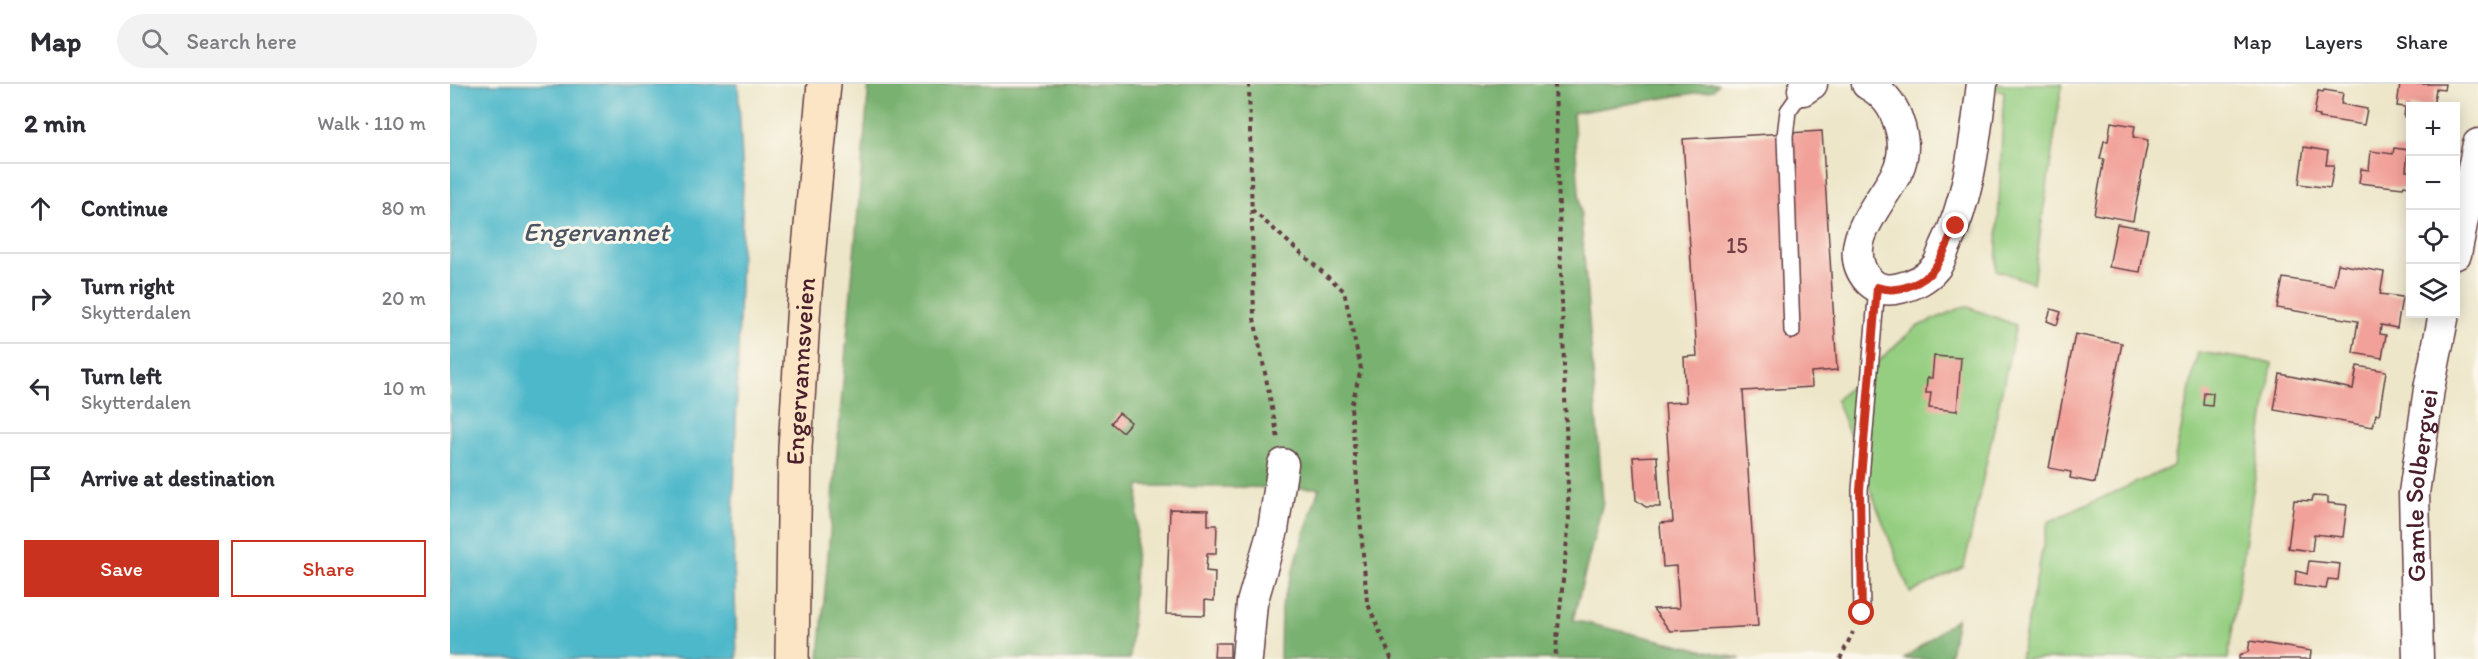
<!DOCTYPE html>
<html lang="en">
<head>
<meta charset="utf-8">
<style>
	:root { --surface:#fff; --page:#f2f2f3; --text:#2b2b33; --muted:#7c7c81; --line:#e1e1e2; --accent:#c8321e }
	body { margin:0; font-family:Itim,sans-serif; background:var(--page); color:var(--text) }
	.controls { position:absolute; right:18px; top:18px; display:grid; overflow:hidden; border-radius:0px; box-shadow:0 3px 15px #0003 }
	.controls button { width:54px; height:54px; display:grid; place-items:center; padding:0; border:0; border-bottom:2px solid var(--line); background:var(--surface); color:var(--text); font:30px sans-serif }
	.stop { position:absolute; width:18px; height:18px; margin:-14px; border:4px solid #c8321e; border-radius:50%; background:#fff }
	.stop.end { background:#c8321e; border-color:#fff; box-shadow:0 2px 6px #0008 }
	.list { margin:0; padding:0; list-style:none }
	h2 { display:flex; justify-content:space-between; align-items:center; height:78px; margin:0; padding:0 24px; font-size:26px }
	h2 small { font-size:20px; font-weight:400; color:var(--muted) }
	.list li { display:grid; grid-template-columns:39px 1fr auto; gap:18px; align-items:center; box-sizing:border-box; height:90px; padding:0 24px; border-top:2px solid var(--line) }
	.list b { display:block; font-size:22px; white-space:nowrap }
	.list p { margin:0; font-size:20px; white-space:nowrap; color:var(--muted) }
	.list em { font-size:20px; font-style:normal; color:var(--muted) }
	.actions { display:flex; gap:12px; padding:18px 24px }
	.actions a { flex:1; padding:14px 0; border:2px solid var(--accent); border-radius:0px; text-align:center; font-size:21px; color:var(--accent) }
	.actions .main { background:var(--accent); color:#fff }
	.icon { flex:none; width:33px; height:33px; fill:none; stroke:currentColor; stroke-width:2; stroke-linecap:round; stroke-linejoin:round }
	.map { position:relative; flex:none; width:2028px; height:575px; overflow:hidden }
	header { display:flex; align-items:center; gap:36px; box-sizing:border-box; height:84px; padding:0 30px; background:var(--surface); border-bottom:2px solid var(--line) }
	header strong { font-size:28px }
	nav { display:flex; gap:33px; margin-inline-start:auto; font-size:21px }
	.search { width:420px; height:54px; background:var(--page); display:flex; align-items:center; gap:15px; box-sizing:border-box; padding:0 21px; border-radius:33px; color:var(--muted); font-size:22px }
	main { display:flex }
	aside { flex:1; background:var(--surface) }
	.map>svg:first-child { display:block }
	.green { fill:#95ce81; stroke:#707656; stroke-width:1.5 }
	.forest { fill:#78b16f; stroke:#61684d; stroke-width:1.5 }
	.water { fill:#4db8ca; stroke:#4c6c7a; stroke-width:1.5 }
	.building { fill:#f1a199 }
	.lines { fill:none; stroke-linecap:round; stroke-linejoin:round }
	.lane-casing { stroke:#623d43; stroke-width:18 }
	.street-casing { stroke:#623d43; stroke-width:33 }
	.secondary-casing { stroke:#623d43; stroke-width:36 }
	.path { stroke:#623d43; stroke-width:4; stroke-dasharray:4.5 4.5; stroke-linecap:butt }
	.lane { stroke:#fff; stroke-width:15 }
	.street { stroke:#fff; stroke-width:30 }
	.secondary { stroke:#fce5c4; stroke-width:33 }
	.route { stroke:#c8321e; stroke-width:8 }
	.labels { text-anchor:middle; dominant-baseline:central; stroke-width:6; stroke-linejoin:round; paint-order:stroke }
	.number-label { font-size:22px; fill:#744046 }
	.street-label { font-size:26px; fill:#4a1f2b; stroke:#fbf7ec }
	.water-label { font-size:27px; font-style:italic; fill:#4b5563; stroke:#fbf7ec }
</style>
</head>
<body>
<header>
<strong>Map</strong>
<div class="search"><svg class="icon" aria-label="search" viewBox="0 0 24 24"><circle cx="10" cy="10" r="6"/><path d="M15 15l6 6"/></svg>Search here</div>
<nav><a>Map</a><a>Layers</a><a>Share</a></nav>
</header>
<main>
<aside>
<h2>2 min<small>Walk · 110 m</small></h2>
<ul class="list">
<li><svg class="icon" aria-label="ahead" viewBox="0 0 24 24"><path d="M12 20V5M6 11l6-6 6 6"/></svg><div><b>Continue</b></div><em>80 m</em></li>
<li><svg class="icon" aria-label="right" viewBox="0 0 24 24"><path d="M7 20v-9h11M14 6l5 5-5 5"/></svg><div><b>Turn right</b><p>Skytterdalen</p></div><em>20 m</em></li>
<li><svg class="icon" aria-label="left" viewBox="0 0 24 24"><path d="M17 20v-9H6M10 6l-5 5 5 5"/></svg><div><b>Turn left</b><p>Skytterdalen</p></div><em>10 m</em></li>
<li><svg class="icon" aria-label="arrive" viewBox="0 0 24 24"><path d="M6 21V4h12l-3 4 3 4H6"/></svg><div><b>Arrive at destination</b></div></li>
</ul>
<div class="actions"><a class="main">Save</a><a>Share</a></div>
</aside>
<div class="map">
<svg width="2028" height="575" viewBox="0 0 2028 575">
	<rect width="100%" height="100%" fill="#fbf7ec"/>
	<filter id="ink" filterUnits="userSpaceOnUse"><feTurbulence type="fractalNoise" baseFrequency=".0167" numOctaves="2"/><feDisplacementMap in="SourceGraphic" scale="12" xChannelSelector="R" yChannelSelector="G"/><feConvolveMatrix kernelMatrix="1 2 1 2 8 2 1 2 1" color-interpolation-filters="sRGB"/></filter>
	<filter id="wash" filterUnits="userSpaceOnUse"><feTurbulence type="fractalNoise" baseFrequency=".008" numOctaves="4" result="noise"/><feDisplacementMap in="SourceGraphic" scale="24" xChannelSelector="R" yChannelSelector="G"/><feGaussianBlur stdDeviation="1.35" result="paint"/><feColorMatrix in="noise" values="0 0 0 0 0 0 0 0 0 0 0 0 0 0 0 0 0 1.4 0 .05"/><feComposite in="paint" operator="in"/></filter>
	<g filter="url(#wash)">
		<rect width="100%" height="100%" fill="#ede6c9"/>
		<!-- green -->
		<g class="green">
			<polygon points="1518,0 1612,0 1583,199 1546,186 1554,7"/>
			<polygon points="1515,222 1566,241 1514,483 1460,509 1386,316 1466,243"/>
			<polygon points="1748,268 1822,279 1778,575 1570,575 1598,438 1723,382"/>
		</g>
		<!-- forest -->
		<g class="forest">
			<polygon points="419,0 1268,0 1263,6 1123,29 1153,418 1123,536 1291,575 830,575 831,524 869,404 689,402 680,575 369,575"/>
			<polygon points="1507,534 1499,575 1454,575"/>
		</g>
		<!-- water -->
		<polygon class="water" points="0,0 288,0 293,96 283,445 287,575 0,575"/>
		<g id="blocks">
			<!-- building -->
			<g class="building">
				<polygon points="1950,0 1995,0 1994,6 1986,5 1983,22 1960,22 1960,34 1954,33 1955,23 1947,22"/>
				<polygon points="1874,6 1893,9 1891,20 1917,25 1914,41 1869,34 1870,32 1864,31 1868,7 1873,8"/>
				<polygon points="1661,38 1685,42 1683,53 1698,56 1683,137 1644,130 1654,75 1650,75 1654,57 1658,57"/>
				<polygon points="1372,47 1387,286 1361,288 1362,303 1293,307 1308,542 1220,547 1203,525 1229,524 1226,482 1213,483 1210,439 1223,438 1215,319 1236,318 1234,273 1247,272 1233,55"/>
				<polygon points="1854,63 1878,67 1876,81 1884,81 1880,104 1849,100"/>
				<polygon points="1944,64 1958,66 1956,87 1960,87 1960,102 1954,101 1953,104 1909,99 1911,85 1919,86 1921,67 1943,70"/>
				<polygon points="1667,140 1698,145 1690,188 1659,183"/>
				<polygon points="1888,180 1934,188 1930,210 1952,213 1947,244 1931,241 1930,250 1936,251 1932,274 1903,269 1908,237 1827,224 1833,194 1884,202"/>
				<polygon points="1601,225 1611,228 1607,241 1597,237"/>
				<polygon points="1625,250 1672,259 1645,399 1620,394 1621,388 1599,384"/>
				<polygon points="1484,272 1511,274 1507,327 1479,324 1481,309 1476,309 1477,294 1482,294"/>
				<polygon points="1907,282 1936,287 1929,331 1926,330 1923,343 1824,326 1830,290 1903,305"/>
				<polygon points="1754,308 1763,309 1762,322 1753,321"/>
				<polygon points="669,329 681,338 672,348 661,339"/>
				<polygon points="1207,372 1210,423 1196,423 1186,416 1183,373"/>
				<polygon points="1863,412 1878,413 1878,419 1897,421 1893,453 1864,450 1862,467 1838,464 1844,416 1862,417"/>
				<polygon points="720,425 758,426 758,441 767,441 766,470 757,470 756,487 765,488 764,517 755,516 755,531 716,530"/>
				<polygon points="1859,477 1890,480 1888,496 1878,495 1876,505 1845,501 1846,487 1857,490"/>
				<polygon points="1800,557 1861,567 1860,575 1789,575 1789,572 1798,568"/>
				<polygon points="765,559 780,559 780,573 764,573"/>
			</g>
		</g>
	</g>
	<g filter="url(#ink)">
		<use href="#blocks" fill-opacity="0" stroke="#623d43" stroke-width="1.5"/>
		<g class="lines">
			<defs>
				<g id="lane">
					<polyline points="1342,247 1335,52 1338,27 1353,6"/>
					<polyline points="1412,529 1410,406 1427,203"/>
				</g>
				<g id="street">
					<path d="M 1417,0 C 1432,8 1443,21 1448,37 C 1454,53 1455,70 1448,86 C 1434,117 1387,160 1418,196 C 1427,206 1438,207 1450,204 C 1463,201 1477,194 1485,184 C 1490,179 1492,170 1495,163 C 1520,113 1525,55 1532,0"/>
					<polyline points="1353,6 1362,0"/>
					<polyline points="2006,170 2028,60"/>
					<polyline points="797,575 802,519 823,446 833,380"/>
					<path id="s1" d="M 1968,575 L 1964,409 L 1979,305 L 1994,230"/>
				</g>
				<g id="secondary">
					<path id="s2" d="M 342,575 L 345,364 L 354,219 L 374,0"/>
				</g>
			</defs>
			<!-- lane casing -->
			<use href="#lane" class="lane-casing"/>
			<!-- street casing -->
			<use href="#street" class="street-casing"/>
			<!-- secondary casing -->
			<use href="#secondary" class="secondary-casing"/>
			<!-- path -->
			<g class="path">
				<polyline points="799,0 804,234 828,354"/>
				<polyline points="1105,0 1119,436 1105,575"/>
				<polyline points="802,126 894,207 911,285 901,323 917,518 941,574 944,575"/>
				<polyline points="1390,575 1403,548"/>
			</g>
			<!-- lane -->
			<use href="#lane" class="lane"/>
			<!-- street -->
			<use href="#street" class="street"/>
			<!-- secondary -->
			<use href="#secondary" class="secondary"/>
		</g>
	</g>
	<g class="lines" filter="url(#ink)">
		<!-- route -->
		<path class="route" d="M 1412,529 L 1410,406 L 1427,203 C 1446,210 1475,200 1486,182 C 1494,170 1499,155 1506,142"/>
	</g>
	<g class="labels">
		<!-- number labels -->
		<g class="number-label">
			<text x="1287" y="161">15</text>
		</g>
		<!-- street labels -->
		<g class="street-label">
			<text stroke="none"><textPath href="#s2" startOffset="288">Engervannsveien</textPath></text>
			<text stroke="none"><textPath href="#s1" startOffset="174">Gamle Solbergvei</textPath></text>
		</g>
		<!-- water labels -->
		<g class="water-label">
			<text x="146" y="147">Engervannet</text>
		</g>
	</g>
</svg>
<div class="controls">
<button>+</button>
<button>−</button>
<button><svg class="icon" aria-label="locate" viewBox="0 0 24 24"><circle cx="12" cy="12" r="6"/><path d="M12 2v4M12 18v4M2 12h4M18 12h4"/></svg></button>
<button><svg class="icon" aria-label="layers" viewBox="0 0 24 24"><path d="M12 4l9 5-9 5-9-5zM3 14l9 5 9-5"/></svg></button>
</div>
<div class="stop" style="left:1412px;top:529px"></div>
<div class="stop end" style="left:1506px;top:142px"></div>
</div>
</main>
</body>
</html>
